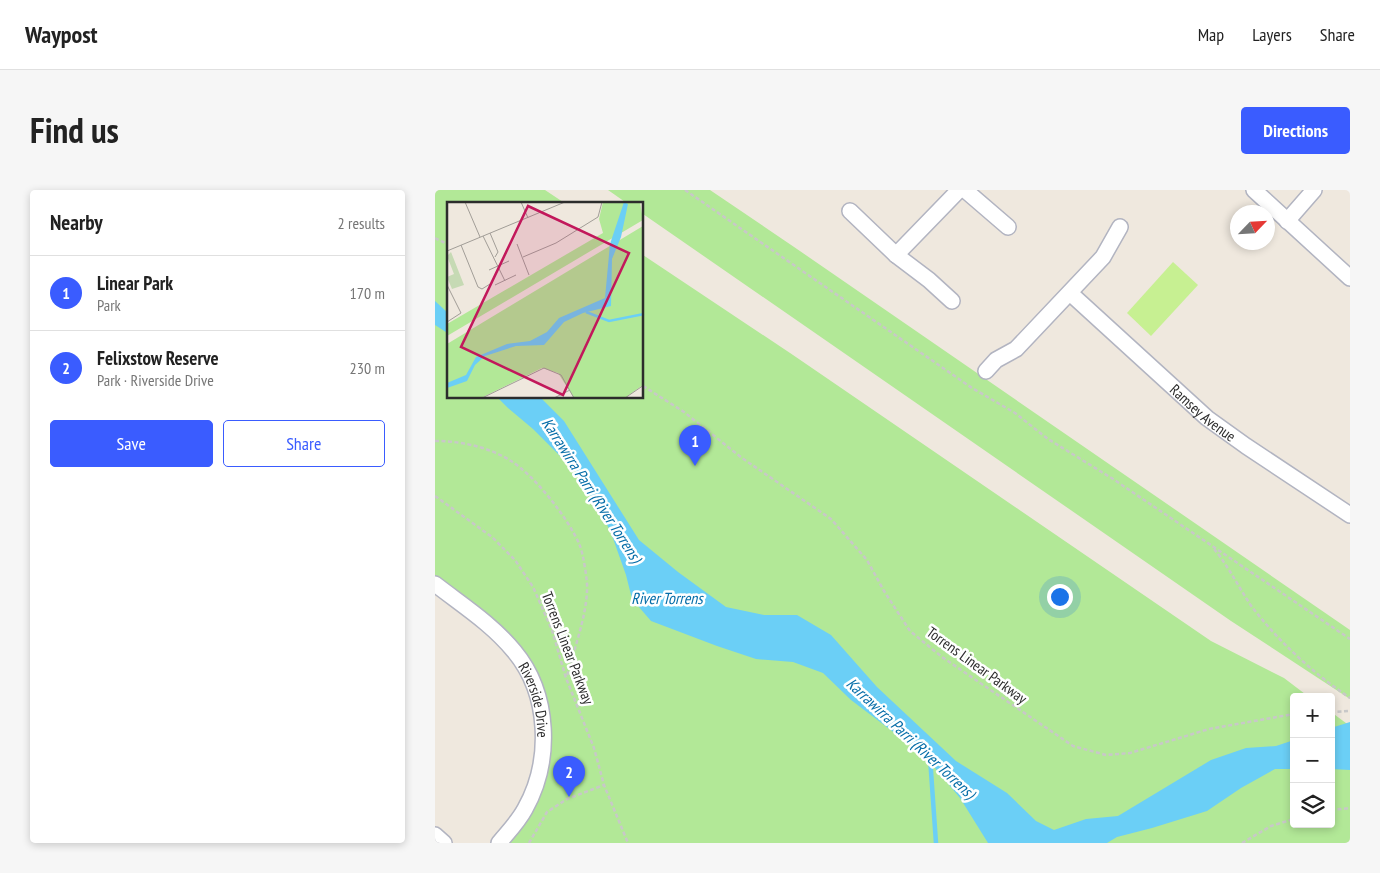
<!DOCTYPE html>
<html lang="en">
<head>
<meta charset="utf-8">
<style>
	:root { --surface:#fff; --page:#f6f6f6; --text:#222; --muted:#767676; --line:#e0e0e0; --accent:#3a5cff }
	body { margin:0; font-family:"PT Sans Narrow",sans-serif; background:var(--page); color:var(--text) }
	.controls { position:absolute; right:15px; bottom:15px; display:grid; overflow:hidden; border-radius:5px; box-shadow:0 2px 8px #0003 }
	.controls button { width:45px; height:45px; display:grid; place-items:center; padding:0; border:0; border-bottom:1px solid var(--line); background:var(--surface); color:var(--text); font:25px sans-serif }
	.compass { position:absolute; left:795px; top:15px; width:45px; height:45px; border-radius:50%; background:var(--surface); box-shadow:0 2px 8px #0003; rotate:65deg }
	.you { position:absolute; left:624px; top:406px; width:18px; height:18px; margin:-12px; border:4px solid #fff; border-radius:50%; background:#1a73e8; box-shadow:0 0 0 8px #1a73e833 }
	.badge { display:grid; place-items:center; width:32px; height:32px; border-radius:50%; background:var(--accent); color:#fff; font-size:16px; font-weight:700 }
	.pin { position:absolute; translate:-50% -41px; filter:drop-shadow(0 1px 2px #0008) }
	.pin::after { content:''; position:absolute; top:26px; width:18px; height:15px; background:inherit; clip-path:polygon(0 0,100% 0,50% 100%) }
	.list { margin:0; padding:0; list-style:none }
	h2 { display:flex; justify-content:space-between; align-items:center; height:65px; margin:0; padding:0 20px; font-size:21px }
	h2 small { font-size:16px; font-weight:400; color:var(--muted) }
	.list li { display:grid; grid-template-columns:32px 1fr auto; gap:15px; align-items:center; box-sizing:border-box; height:75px; padding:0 20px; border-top:1px solid var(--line) }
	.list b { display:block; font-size:19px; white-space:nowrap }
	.list p { margin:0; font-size:16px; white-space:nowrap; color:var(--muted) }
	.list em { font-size:16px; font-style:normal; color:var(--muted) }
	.actions { display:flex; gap:10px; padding:15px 20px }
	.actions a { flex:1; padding:11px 0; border:1px solid var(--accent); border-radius:5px; text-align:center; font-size:18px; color:var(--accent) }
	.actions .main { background:var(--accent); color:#fff }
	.icon { flex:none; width:28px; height:28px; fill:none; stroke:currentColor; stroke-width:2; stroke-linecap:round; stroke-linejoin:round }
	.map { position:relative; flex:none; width:915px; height:653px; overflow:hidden; border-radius:5px }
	header { display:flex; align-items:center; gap:30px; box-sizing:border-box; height:70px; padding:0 25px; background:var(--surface); border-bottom:1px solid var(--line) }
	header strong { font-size:24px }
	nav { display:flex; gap:28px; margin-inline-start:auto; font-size:18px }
	.intro { display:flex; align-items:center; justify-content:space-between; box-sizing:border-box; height:120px; padding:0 30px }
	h1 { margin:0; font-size:35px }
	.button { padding:12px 22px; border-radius:5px; background:var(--accent); color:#fff; font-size:18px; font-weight:700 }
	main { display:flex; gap:30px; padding:0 30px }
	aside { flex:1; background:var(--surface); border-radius:5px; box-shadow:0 2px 8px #0003 }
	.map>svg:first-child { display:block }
	.green { fill:#b2e897 }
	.pitch { fill:#c7f092 }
	.water { fill:#6bcff6 }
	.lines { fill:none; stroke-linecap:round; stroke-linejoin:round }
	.stream { stroke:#6bcff6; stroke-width:4.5 }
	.minor-casing { stroke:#b2b4c1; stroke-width:18 }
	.path { stroke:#c8c8c8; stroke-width:2.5; stroke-dasharray:4 2.5; stroke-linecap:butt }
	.minor { stroke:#fff; stroke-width:15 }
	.labels { text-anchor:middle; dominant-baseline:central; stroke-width:5; stroke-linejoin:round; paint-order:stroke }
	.street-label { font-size:15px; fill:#2c2c2c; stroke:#fff }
	.water-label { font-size:16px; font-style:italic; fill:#056da8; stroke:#fff }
	.inset-river { fill:none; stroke:#6bcff6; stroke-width:2.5 }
	.inset-road { fill:none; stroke:#a19d97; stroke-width:1 }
	.view { fill:#c2185b; fill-opacity:0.15; stroke:#c2185b; stroke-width:2.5 }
	.inset-edge { fill:none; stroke:#2c2c2c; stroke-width:2.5 }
</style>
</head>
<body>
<header>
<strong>Waypost</strong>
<nav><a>Map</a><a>Layers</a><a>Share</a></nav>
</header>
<div class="intro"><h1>Find us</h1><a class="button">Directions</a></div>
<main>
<aside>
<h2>Nearby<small>2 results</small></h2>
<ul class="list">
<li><span class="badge">1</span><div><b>Linear Park</b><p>Park</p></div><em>170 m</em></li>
<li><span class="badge">2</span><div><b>Felixstow Reserve</b><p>Park · Riverside Drive</p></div><em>230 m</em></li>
</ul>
<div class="actions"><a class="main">Save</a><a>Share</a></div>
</aside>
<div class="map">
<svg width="915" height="653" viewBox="0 0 915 653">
	<rect width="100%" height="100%" fill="#efe8de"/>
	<!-- green -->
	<g class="green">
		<polygon points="0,0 110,0 131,14 14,14 14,208 208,208 208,65 358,165 776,451 849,488 874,507 859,507 859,634 896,634 896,522 915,536 915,653 63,653 106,576 92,476 0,388"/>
		<polygon points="173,0 275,0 362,59 915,440 915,509 796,431 208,24 208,14 193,14"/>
	</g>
	<!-- pitch -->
	<polygon class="pitch" points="738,72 763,95 716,146 692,123"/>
	<!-- water -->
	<g class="water">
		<polygon points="0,111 14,124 14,144 0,135"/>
		<polygon points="63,208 106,208 129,231 204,350 243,382 291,417 329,425 362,425 396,445 442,497 521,571 572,603 601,631 619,640 651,629 683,626 776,570 811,558 841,556 859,550 859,579 840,579 806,598 772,621 717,638 682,647 672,653 553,653 525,608 486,561 457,541 416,510 388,483 358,472 321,469 282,456 216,431 197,409 191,385 175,340 144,285 98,239 73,218"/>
		<polygon points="915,532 915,580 896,579 896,538"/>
	</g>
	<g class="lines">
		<!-- stream -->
		<polyline class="stream" points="495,567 501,653"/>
		<defs>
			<g id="minor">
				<polyline points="530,0 573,37"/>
				<polyline points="819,0 915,88"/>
				<polyline points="415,21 461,65 494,90 517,111"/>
				<polyline points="852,31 879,0"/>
				<polyline points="461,65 524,0"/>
				<path id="s1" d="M 635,103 L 772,228 L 811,256 L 915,325"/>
				<polyline points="551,181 561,170 581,159 668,67 685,37"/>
				<path id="s2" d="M 0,394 C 27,415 57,434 79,461 C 115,504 117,571 90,619 C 83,632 73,642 64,653"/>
				<polyline points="0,645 9,653"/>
			</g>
		</defs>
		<!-- minor casing -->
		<use href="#minor" class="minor-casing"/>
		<!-- path -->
		<g class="path">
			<polyline points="250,0 537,198 580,223 613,249 678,289 915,449"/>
			<polyline points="0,48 14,55"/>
			<polyline points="208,196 249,222 307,268 396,329 432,370 449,401 475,441 507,467 638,556 671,565 695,563 774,539 859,524"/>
			<path d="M 0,251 C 26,251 54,257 76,271 C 99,285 135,330 145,356 C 148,363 153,392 152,401 C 151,427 139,460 132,486"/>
			<polyline points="0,306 57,347 80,370 98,397 117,440 131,488 159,558 169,595 193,653"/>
			<path d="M 779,359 C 794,377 804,398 817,417 C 845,453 878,483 915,508"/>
			<polyline points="896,522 915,521"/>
			<polyline points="896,620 915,618"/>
			<polyline points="94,653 112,622 132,609 169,595"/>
			<polyline points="807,653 836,636 859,629"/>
		</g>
		<!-- minor -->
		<use href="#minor" class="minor"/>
	</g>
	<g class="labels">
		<!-- street labels -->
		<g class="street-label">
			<text stroke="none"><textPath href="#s1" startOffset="179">Ramsey Avenue</textPath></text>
			<text transform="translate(133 458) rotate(69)">Torrens Linear Parkway</text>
			<text transform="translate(542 475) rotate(36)">Torrens Linear Parkway</text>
			<text stroke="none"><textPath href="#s2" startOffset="158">Riverside Drive</textPath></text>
		</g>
		<!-- water labels -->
		<g class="water-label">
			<text transform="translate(157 300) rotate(57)">Karrawirra Parri (River Torrens)</text>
			<text x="232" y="408">River Torrens</text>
			<text transform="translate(476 548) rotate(43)">Karrawirra Parri (River Torrens)</text>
		</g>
	</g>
	<!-- overview -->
	<g transform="translate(12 12)">
		<rect width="196" height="196" fill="#efe8de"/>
		<path d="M 156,0 L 193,0 L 196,18 L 0,134 L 0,122 L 156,31 L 152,17 ZM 196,24 L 196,183 L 178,196 L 127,196 L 111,171 L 95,166 L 34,196 L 0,196 L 0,142 Z" fill="#b2e897"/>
		<path d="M 4,50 L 17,83 L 5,87 L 0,75 L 7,72 L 0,54 Z" fill="#c6dab4"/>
		<path d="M 177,0 L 181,2 L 174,35 L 165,57 L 164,104 L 136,111 L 117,120 L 97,143 L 69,144 L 38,154 L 28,163 L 20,179 L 0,186 L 0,181 L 19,173 L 29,155 L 60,142 L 83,139 L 100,130 L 112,116 L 158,96 L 163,42 Z" fill="#6bcff6"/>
		<path class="inset-river" d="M 139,110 L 162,119 L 197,112"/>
		<path class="inset-road" d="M 18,0 L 33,35M 74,0 L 81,16M 43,31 L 51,50 L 48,55M 36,34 L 58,79M 70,42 L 82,73M 14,43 L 31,85 L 35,87 L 43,82M 0,49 L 118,0M 76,55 L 109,41 L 151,15 L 155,0M 42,68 L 62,59M 0,83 L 14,111 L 0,120M 48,83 L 69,73M 35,196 L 97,166 L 114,173 L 127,196M 107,196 L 123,188M 178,196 L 197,183"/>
		<path class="view" d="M 81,4 L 182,51 L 116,193 L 14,145 Z"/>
		<rect width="196" height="196" class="inset-edge"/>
	</g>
</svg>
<div class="controls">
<button>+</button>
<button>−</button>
<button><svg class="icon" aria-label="layers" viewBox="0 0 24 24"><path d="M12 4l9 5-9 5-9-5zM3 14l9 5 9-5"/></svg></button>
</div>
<svg class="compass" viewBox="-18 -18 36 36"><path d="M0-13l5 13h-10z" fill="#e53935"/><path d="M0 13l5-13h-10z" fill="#767676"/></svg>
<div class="you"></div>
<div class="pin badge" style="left:260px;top:276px">1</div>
<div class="pin badge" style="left:134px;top:607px">2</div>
</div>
</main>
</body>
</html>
